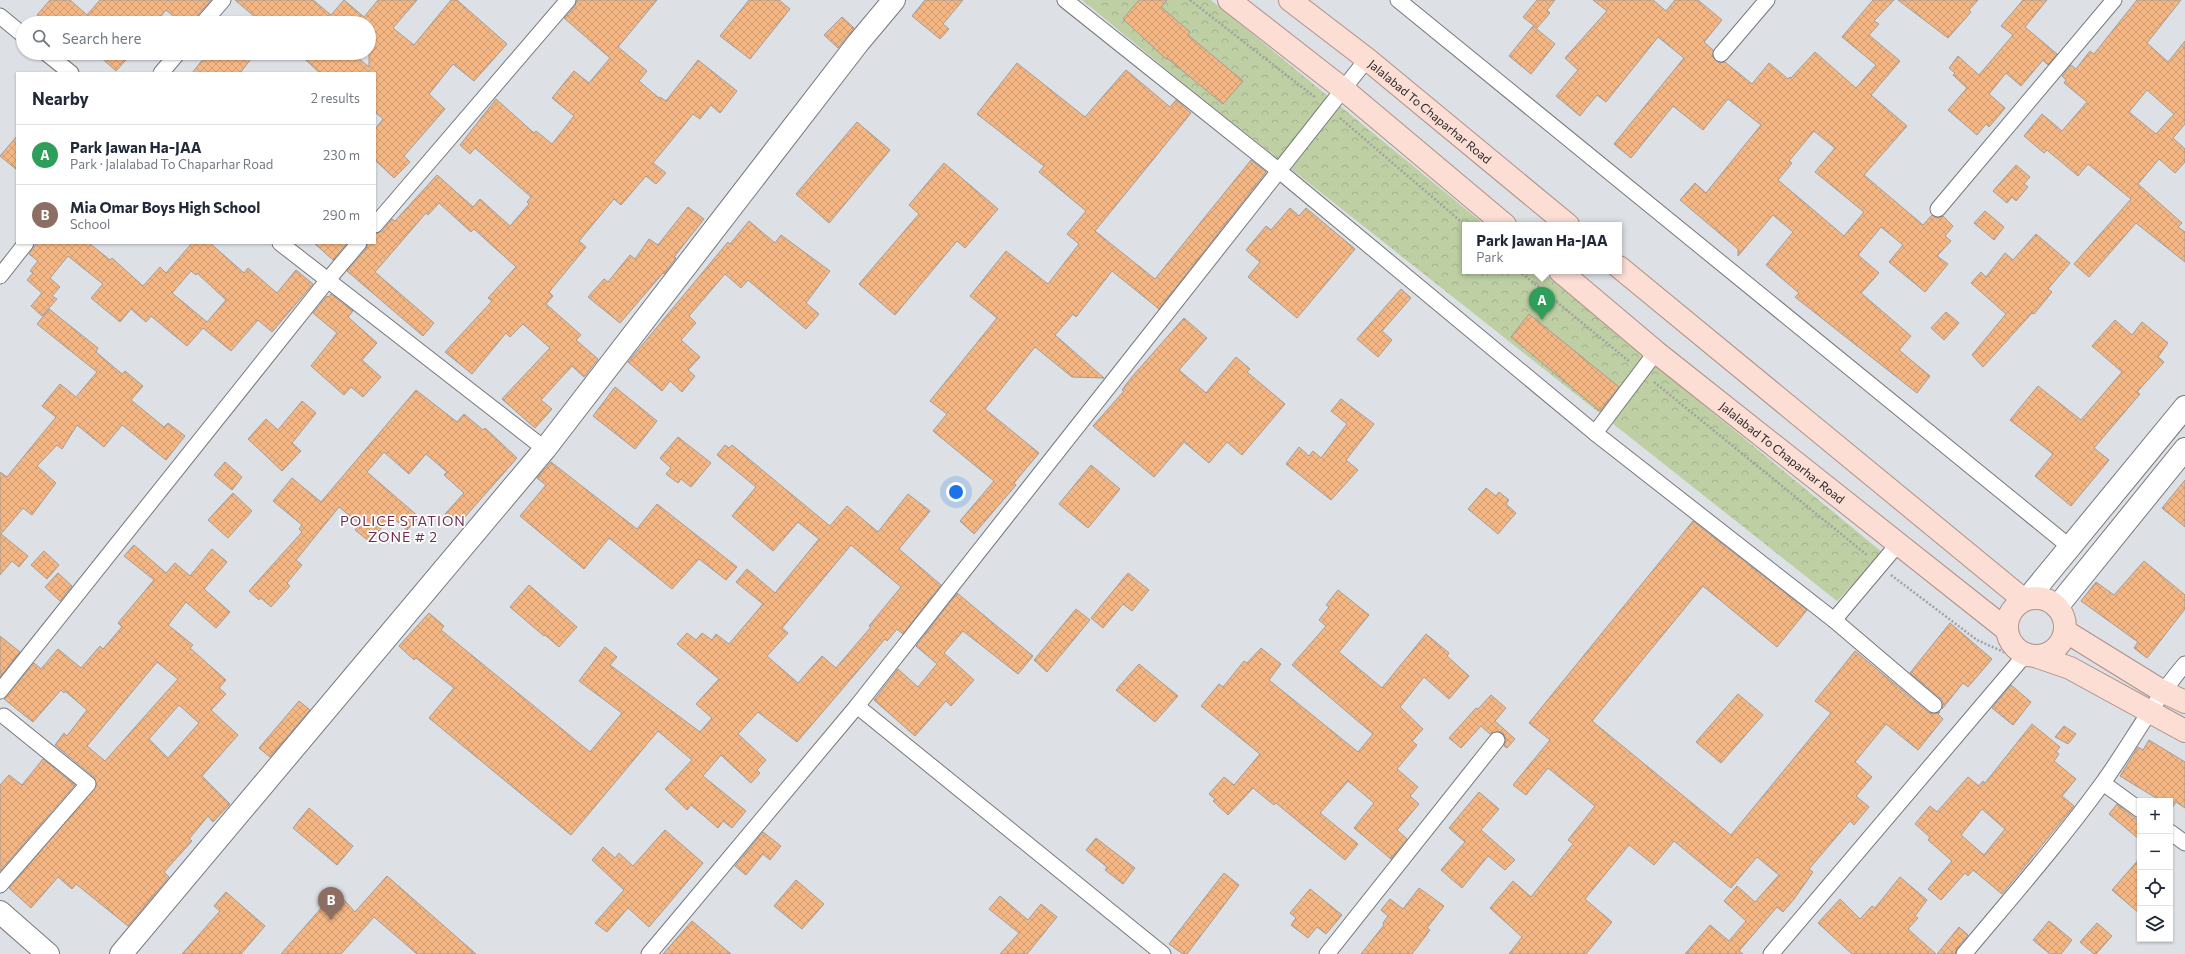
<!DOCTYPE html>
<html lang="en">
<head>
<meta charset="utf-8">
<style>
	:root { --surface:#fff; --page:#f2f2f3; --text:#1f2937; --muted:#747a83; --line:#e0e1e3; --accent:#a7216b }
	body { margin:0; font-family:Commissioner,sans-serif; background:var(--page); color:var(--text) }
	.controls { position:absolute; right:12px; bottom:12px; display:grid; overflow:hidden; border-radius:0px; box-shadow:0 1px 3px #0004 }
	.controls button { width:36px; height:36px; display:grid; place-items:center; padding:0; border:0; border-bottom:1px solid var(--line); background:var(--surface); color:var(--text); font:20px sans-serif }
	.you { position:absolute; left:956px; top:492px; width:14px; height:14px; margin:-10px; border:3px solid #fff; border-radius:50%; background:#1a73e8; box-shadow:0 0 0 6px #1a73e833 }
	.badge { display:grid; place-items:center; width:26px; height:26px; border-radius:50%; background:var(--accent); color:#fff; font-size:13px; font-weight:700 }
	.pin { position:absolute; translate:-50% -33px; filter:drop-shadow(0 1px 2px #0008) }
	.pin::after { content:''; position:absolute; top:21px; width:14px; height:12px; background:inherit; clip-path:polygon(0 0,100% 0,50% 100%) }
	.popup { position:absolute; left:1462px; top:222px; width:160px; height:52px; box-sizing:border-box; display:grid; place-content:center; border-radius:0px; background:var(--surface); filter:drop-shadow(0 1px 3px #0005); font-size:13px; white-space:nowrap; color:var(--muted) }
	.popup b { font-size:15px; color:var(--text) }
	.popup::after { content:''; position:absolute; left:50%; top:100%; margin-left:-8px; border:8px solid transparent; border-top-color:var(--surface) }
	.list { margin:0; padding:0; list-style:none }
	h2 { display:flex; justify-content:space-between; align-items:center; height:52px; margin:0; padding:0 16px; font-size:17px }
	h2 small { font-size:13px; font-weight:400; color:var(--muted) }
	.list li { display:grid; grid-template-columns:26px 1fr auto; gap:12px; align-items:center; box-sizing:border-box; height:60px; padding:0 16px; border-top:1px solid var(--line) }
	.list b { display:block; font-size:15px; white-space:nowrap }
	.list p { margin:0; font-size:13px; white-space:nowrap; color:var(--muted) }
	.list em { font-size:13px; font-style:normal; color:var(--muted) }
	.icon { flex:none; width:22px; height:22px; fill:none; stroke:currentColor; stroke-width:2; stroke-linecap:round; stroke-linejoin:round }
	.map { position:relative; flex:none; width:2185px; height:954px; overflow:hidden }
	.search { position:absolute; background:var(--surface); box-shadow:0 1px 3px #0004; left:16px; top:16px; width:360px; height:44px; display:flex; align-items:center; gap:10px; box-sizing:border-box; padding:0 14px; border-radius:22px; color:var(--muted); font-size:15px }
	.panel { position:absolute; background:var(--surface); box-shadow:0 1px 3px #0004; left:16px; top:72px; width:360px; height:172px; border-radius:0px }
	.map>svg:first-child { display:block }
	.park { fill:url(#park-crowns) }
	.building { fill:url(#building-cross-hatch); stroke:#a29d99; fill-rule:evenodd }
	.lines { fill:none; stroke-linecap:round; stroke-linejoin:round }
	.street-casing { stroke:#76787d; stroke-width:17 }
	.secondary-casing { stroke:#76787d; stroke-width:24 }
	.primary-casing { stroke:#b09085; stroke-width:24 }
	.path { stroke:#a0a2a6; stroke-width:2.5; stroke-dasharray:2 2; stroke-linecap:butt }
	.street { stroke:#fff; stroke-width:15 }
	.secondary { stroke:#fff; stroke-width:22 }
	.primary { stroke:#fcded4; stroke-width:22 }
	.labels { text-anchor:middle; dominant-baseline:central; stroke-width:3.5; stroke-linejoin:round; paint-order:stroke }
	.street-label { font-size:12px; fill:#262729; stroke:#fff }
	.quarter-label { font-size:14px; letter-spacing:1px; fill:#702f4e; stroke:#fff }
</style>
</head>
<body>
<div class="map">
<svg width="2185" height="954" viewBox="0 0 2185 954">
	<defs>
		<pattern id="park-crowns" width="20" height="18" patternUnits="userSpaceOnUse"><rect width="20" height="18" fill="#bdcfa3"/><path d="M2 6a3 3 0 1 1 6 0M12 15a3 3 0 1 1 6 0" fill="none" stroke="#a2b28c"/></pattern>
		<pattern id="building-cross-hatch" width="8" height="8" patternUnits="userSpaceOnUse"><rect width="8" height="8" fill="#f4b683"/><path d="M0 0l8 8M0 8l8-8" fill="none" stroke="#d19c71"/></pattern>
	</defs>
	<rect width="100%" height="100%" fill="#dde0e5"/>
	<!-- park -->
	<polygon class="park" points="1082,0 1211,0 1485,225 1465,225 1465,271 1541,271 1883,553 1837,601 1189,88"/>
	<!-- building -->
	<g class="building">
		<polygon points="50,0 70,0 87,15 100,0 211,0 196,17 194,23 182,23 166,10 155,23 47,23 37,15"/>
		<polygon points="235,0 313,0 331,15 344,0 364,17 378,0 417,0 393,28 414,45 451,0 457,0 507,44 474,81 453,64 429,94 445,109 404,156 410,162 394,178 375,160 375,129 383,119 375,112 375,73 320,73 298,53 352,53 369,67 369,23 262,23"/>
		<polygon points="577,0 657,0 618,47 647,71 639,81 659,98 660,97 666,101 698,60 737,91 720,113 711,105 700,119 693,114 653,163 666,173 656,184 646,176 621,205 614,199 579,241 586,247 549,292 553,296 546,304 581,335 576,340 598,359 584,377 572,366 541,400 552,409 535,428 502,399 550,348 523,324 510,337 506,333 472,374 445,352 492,301 488,298 516,267 474,229 471,232 439,203 428,215 426,213 375,272 434,323 423,336 347,271 366,249 368,243 375,243 375,234 382,231 392,219 395,221 437,175 473,207 480,199 510,226 529,204 527,202 531,197 475,148 470,154 460,145 496,99 534,133 536,131 552,144 574,116 552,98 574,71 589,83 610,58 564,18 575,6"/>
		<polygon points="749,0 779,0 790,9 750,59 720,36"/>
		<polygon points="925,0 963,0 943,24 949,29 940,39 912,16"/>
		<polygon points="1139,0 1167,0 1161,7 1190,32 1188,35 1243,81 1223,104 1167,58 1166,59 1123,19"/>
		<polygon points="1537,0 1555,0 1547,10 1550,13 1537,28 1523,17"/>
		<path d="M 1593,0 L 1653,0 L 1666,11 L 1675,0 L 1698,0 L 1722,20 L 1704,42 L 1713,50 L 1713,57 L 1719,63 L 1725,62 L 1752,84 L 1769,63 L 1788,79 L 1790,77 L 1791,78 L 1815,52 L 1856,88 L 1876,65 L 1842,37 L 1873,0 L 1894,0 L 1874,21 L 1879,24 L 1869,35 L 1900,61 L 1871,95 L 1907,126 L 1864,175 L 1923,225 L 1932,215 L 1937,218 L 1943,216 L 1953,226 L 1945,236 L 1951,241 L 1937,256 L 1948,264 L 1925,292 L 1889,262 L 1903,245 L 1881,227 L 1858,255 L 1879,273 L 1861,293 L 1911,336 L 1899,350 L 1930,376 L 1917,393 L 1795,297 L 1799,293 L 1766,265 L 1793,232 L 1773,215 L 1738,256 L 1738,249 L 1680,200 L 1695,183 L 1706,193 L 1761,125 L 1728,99 L 1703,130 L 1673,106 L 1631,158 L 1614,144 L 1684,58 L 1658,37 L 1606,102 L 1597,95 L 1580,116 L 1556,96 L 1578,70 L 1565,58 L 1607,11 ZM 1814,131 L 1835,148 L 1815,172 L 1864,212 L 1844,236 L 1778,180 L 1792,163 L 1789,161 Z"/>
		<polygon points="1898,0 1978,0 1969,10 1971,12 1948,38"/>
		<polygon points="2023,0 2047,0 2025,27 2057,54 2048,65 2043,60 2021,86 2006,73 1989,94 2005,108 1989,127 1986,124 1977,135 1948,110 1967,88 1953,75 1955,73 1949,68 1958,56 1979,75 2013,35 2001,26"/>
		<path d="M 2137,0 L 2181,0 L 2147,43 L 2168,62 L 2185,41 L 2185,124 L 2173,138 L 2185,149 L 2185,162 L 2175,173 L 2159,159 L 2138,184 L 2182,223 L 2178,227 L 2185,232 L 2185,262 L 2136,223 L 2089,277 L 2074,264 L 2131,199 L 2088,164 L 2078,176 L 2047,150 L 2044,153 L 2024,136 L 2042,114 L 2062,131 L 2087,102 L 2064,83 L 2066,80 L 2062,76 L 2071,65 L 2076,69 L 2090,51 L 2094,54 ZM 2147,90 L 2174,114 L 2156,134 L 2129,112 Z"/>
		<polygon points="842,17 854,28 838,48 824,35"/>
		<polygon points="1533,26 1555,44 1531,74 1509,56"/>
		<polygon points="96,53 132,53 116,71"/>
		<polygon points="208,53 243,53 251,59 240,73 192,73"/>
		<polygon points="1017,63 1085,117 1126,70 1170,107 1176,100 1191,113 1095,231 1155,279 1251,160 1266,172 1159,309 1112,271 1076,317 1073,314 1055,335 1104,378 1072,377 1035,347 985,409 1039,453 1014,483 1016,485 974,534 960,521 994,481 933,431 947,414 930,401 997,318 970,296 1006,251 1048,284 1079,244 1067,234 1086,211 1039,172 1044,166 977,114"/>
		<polygon points="857,122 890,150 829,223 796,194"/>
		<polygon points="17,136 17,170 0,156"/>
		<polygon points="944,163 998,209 965,248 957,241 895,315 859,284 919,214 909,205"/>
		<polygon points="2016,165 2030,177 2024,184 2028,187 2016,201 2012,197 2007,203 1993,191"/>
		<polygon points="688,207 704,219 674,257 676,258 664,274 663,273 620,323 588,297 604,279 608,282 630,255 635,259 649,239 658,245"/>
		<polygon points="1290,208 1299,216 1306,208 1355,249 1297,318 1248,277 1260,262 1246,250 1266,226 1271,230"/>
		<polygon points="1985,211 2004,227 1994,240 1974,223"/>
		<polygon points="749,221 775,243 781,235 830,271 806,303 819,314 806,329 748,280 741,288 725,274 689,316 696,323 681,340 700,357 688,370 695,376 682,392 670,381 662,391 628,362 728,242 730,244"/>
		<polygon points="2036,234 2070,263 2048,289 2052,292 2034,314 2032,313 1983,367 1972,355 2006,314 1971,283 1981,272 1986,277 2005,253 2013,260"/>
		<path d="M 37,243 L 89,243 L 110,260 L 112,258 L 143,286 L 160,267 L 166,273 L 192,243 L 210,243 L 244,273 L 248,268 L 277,293 L 296,270 L 313,284 L 272,332 L 258,320 L 231,351 L 203,328 L 187,346 L 151,316 L 146,322 L 131,309 L 120,322 L 91,298 L 103,284 L 68,256 L 50,278 L 60,287 L 52,296 L 57,299 L 42,316 L 31,306 L 42,293 L 27,280 L 33,273 L 30,271 L 38,261 L 29,254 ZM 191,271 L 196,275 L 197,273 L 226,300 L 207,322 L 172,293 Z"/>
		<polygon points="314,243 347,243 333,260"/>
		<polygon points="1401,289 1411,298 1382,331 1392,340 1378,357 1357,339"/>
		<polygon points="331,294 353,311 348,317 377,343 362,360 381,377 363,397 351,387 344,395 311,366 337,333 313,313 327,296 329,297"/>
		<polygon points="49,309 98,348 96,352 122,374 125,371 143,386 131,400 164,427 168,423 185,436 166,460 122,425 104,447 77,425 62,449 57,445 37,466 56,483 32,515 23,508 1,534 28,556 19,567 12,561 0,575 0,472 7,477 56,417 42,406 60,384 76,397 97,372 37,324"/>
		<polygon points="1946,312 1959,323 1944,340 1931,328"/>
		<polygon points="1529,314 1619,387 1600,411 1511,337"/>
		<polygon points="1184,318 1207,338 1179,370 1206,393 1236,357 1250,369 1247,372 1285,404 1242,455 1227,442 1209,463 1184,442 1154,477 1093,426 1124,391 1122,390 1131,378"/>
		<polygon points="2115,320 2132,335 2142,322 2168,343 2158,357 2164,362 2137,392 2140,394 2094,448 2109,460 2071,506 2035,476 2053,454 2010,420 2038,386 2081,420 2122,372 2092,346"/>
		<polygon points="615,387 657,421 635,449 593,416"/>
		<polygon points="416,390 457,422 464,414 483,430 485,428 517,458 457,526 445,514 464,493 444,475 447,472 426,454 409,474 384,452 367,472 419,517 407,530 391,516 370,542 355,530 360,524 339,507 296,560 302,565 287,583 290,586 271,607 261,598 259,600 249,591 302,532 299,529 302,525 273,501 292,478 321,502"/>
		<polygon points="1341,399 1374,424 1346,460 1358,470 1331,500 1286,464 1299,447 1309,456 1313,451 1321,458 1347,424 1331,411"/>
		<polygon points="302,401 316,413 292,443 301,451 282,471 248,439 266,419 278,430"/>
		<polygon points="678,437 711,463 691,487 681,479 678,483 666,474 671,468 660,458"/>
		<path d="M 725,445 L 729,448 L 732,445 L 830,526 L 847,506 L 878,532 L 908,494 L 930,511 L 899,549 L 941,585 L 903,634 L 897,629 L 887,641 L 885,639 L 797,742 L 758,712 L 738,734 L 766,760 L 757,770 L 760,773 L 751,783 L 721,755 L 703,776 L 746,811 L 732,828 L 723,821 L 718,828 L 691,805 L 687,810 L 665,789 L 692,760 L 658,731 L 571,835 L 429,718 L 454,688 L 416,658 L 414,660 L 399,646 L 429,613 L 444,626 L 441,630 L 590,752 L 622,713 L 579,681 L 605,647 L 617,657 L 610,665 L 700,732 L 712,718 L 696,704 L 719,679 L 677,644 L 687,633 L 696,640 L 702,633 L 712,640 L 716,634 L 729,644 L 763,604 L 736,582 L 747,569 L 775,593 L 819,539 L 798,522 L 773,551 L 732,516 L 756,487 L 717,455 ZM 851,545 L 901,587 L 869,626 L 871,627 L 836,668 L 822,656 L 798,683 L 767,656 L 788,633 L 782,628 Z"/>
		<polygon points="225,462 242,477 232,490 214,475"/>
		<polygon points="551,462 637,529 657,504 737,567 726,580 699,559 672,589 609,538 584,569 520,516 546,485 537,478"/>
		<polygon points="1091,465 1120,489 1088,528 1059,504"/>
		<polygon points="2185,480 2185,527 2162,508"/>
		<polygon points="1486,488 1496,496 1499,492 1509,500 1506,504 1516,513 1498,534 1468,509"/>
		<polygon points="233,493 252,511 228,538 208,520"/>
		<polygon points="1693,521 1807,610 1777,647 1703,586 1592,721 1731,835 1831,713 1815,701 1855,651 1928,712 1933,714 1940,712 1938,714 1943,719 1918,750 1886,724 1855,762 1872,777 1856,796 1869,807 1854,825 1850,821 1809,869 1813,872 1794,899 1783,912 1777,907 1739,951 1743,954 1685,954 1710,925 1729,941 1746,921 1724,901 1737,886 1755,902 1779,875 1757,857 1731,888 1674,841 1654,865 1629,845 1585,899 1612,922 1586,954 1509,954 1522,937 1490,908 1513,881 1531,897 1573,844 1568,840 1595,806 1548,768 1526,795 1513,785 1550,740 1529,723"/>
		<path d="M 134,545 L 166,573 L 175,563 L 190,576 L 212,549 L 227,562 L 204,589 L 230,612 L 216,628 L 186,602 L 168,625 L 193,645 L 190,648 L 226,680 L 219,688 L 226,694 L 211,710 L 238,735 L 202,776 L 230,804 L 213,822 L 208,816 L 189,839 L 192,841 L 164,872 L 169,877 L 128,926 L 76,884 L 72,889 L 58,877 L 31,908 L 9,888 L 97,785 L 94,777 L 55,745 L 64,733 L 67,736 L 87,710 L 65,691 L 64,693 L 61,690 L 33,722 L 4,699 L 34,663 L 41,669 L 58,649 L 81,668 L 100,646 L 103,649 L 122,627 L 118,623 L 154,580 L 124,556 ZM 157,662 L 178,679 L 105,761 L 87,746 ZM 179,705 L 199,723 L 168,758 L 149,739 Z"/>
		<polygon points="44,551 59,565 47,579 31,565"/>
		<polygon points="2144,561 2185,595 2185,609 2147,658 2134,648 2138,642 2081,601 2096,582 2114,595"/>
		<polygon points="58,573 72,586 60,601 45,587"/>
		<polygon points="1128,573 1149,590 1132,611 1123,604 1103,628 1091,618"/>
		<polygon points="529,585 577,627 559,647 545,635 544,636 510,607"/>
		<polygon points="1338,590 1369,615 1339,652 1382,688 1426,634 1449,653 1447,656 1469,676 1449,699 1424,677 1400,707 1423,729 1412,741 1417,745 1397,769 1418,787 1410,796 1419,804 1397,830 1407,839 1391,859 1354,828 1374,803 1348,781 1320,813 1358,844 1345,860 1276,803 1274,805 1253,788 1228,815 1213,801 1215,799 1209,794 1224,777 1234,785 1260,754 1201,706 1219,684 1223,687 1244,661 1247,663 1261,648 1281,664 1269,680 1358,752 1373,734 1292,665 1326,626 1319,620 1329,607 1326,605"/>
		<polygon points="957,593 1033,656 1018,674 963,631 944,653 974,680 951,706 946,701 915,736 874,700 898,669 918,687 937,664 916,646"/>
		<polygon points="1076,609 1090,620 1047,672 1034,660"/>
		<polygon points="1950,623 1992,659 1968,687 1963,683 1942,709 1943,702 1940,698 1910,673"/>
		<polygon points="0,636 20,652 0,677"/>
		<polygon points="1139,664 1178,696 1155,722 1116,690"/>
		<polygon points="2011,685 2031,702 2013,725 1992,708"/>
		<polygon points="1738,694 1763,715 1721,763 1696,742"/>
		<polygon points="1491,695 1506,708 1495,721 1515,739 1507,748 1504,746 1506,741 1503,733 1498,731 1490,734 1481,726 1461,748 1449,738 1476,708 1478,709"/>
		<polygon points="299,701 310,710 270,757 259,748"/>
		<path d="M 2032,724 L 2060,747 L 2056,752 L 2059,754 L 2054,761 L 2076,779 L 2062,796 L 2074,806 L 2002,894 L 1973,870 L 1968,876 L 1965,873 L 1941,900 L 1928,889 L 1952,861 L 1928,840 L 1930,837 L 1915,824 L 1930,806 L 1937,812 L 1968,777 L 1979,786 L 1983,781 L 1985,783 ZM 1982,809 L 2005,829 L 1984,855 L 1961,835 Z"/>
		<polygon points="2064,726 2076,734 2068,744 2055,737"/>
		<polygon points="2149,740 2185,762 2185,808 2176,802 2172,808 2170,806 2170,801 2161,801 2120,776 2138,747 2143,750"/>
		<polygon points="43,759 75,785 0,871 0,785 9,775 22,785"/>
		<polygon points="1479,792 1499,809 1481,830 1515,860 1505,870 1488,856 1462,888 1441,870 1465,842 1449,828"/>
		<polygon points="2117,804 2140,822 2140,840 2109,814"/>
		<polygon points="309,808 353,846 337,865 293,828"/>
		<polygon points="665,830 703,863 649,927 628,908 607,932 595,923 624,890 592,860 603,847 615,858 619,853 633,866"/>
		<polygon points="763,832 781,846 770,860 763,854 746,875 735,866"/>
		<polygon points="1096,838 1135,868 1123,884 1105,870 1107,867 1086,850"/>
		<polygon points="2140,858 2140,914 2112,890"/>
		<polygon points="1224,873 1239,885 1187,954 1183,954 1169,944"/>
		<polygon points="387,876 476,954 417,954 374,917 341,954 281,954 336,891 355,912"/>
		<polygon points="1900,877 1927,900 1915,916 1918,918 1908,929 1936,954 1852,954 1818,923 1840,899 1860,919 1872,906 1875,908"/>
		<polygon points="796,880 824,904 802,929 774,906"/>
		<polygon points="1419,888 1444,906 1427,928 1430,930 1412,954 1361,954 1384,925 1383,923 1388,916 1381,910 1390,899 1403,909"/>
		<polygon points="1310,889 1342,915 1326,934 1317,927 1308,938 1291,925 1296,918 1290,913"/>
		<polygon points="226,892 265,926 241,954 182,954 220,911 214,906"/>
		<polygon points="1000,896 1028,920 1041,904 1057,917 1027,954 1000,954 1019,933 989,909"/>
		<polygon points="692,921 731,954 663,954"/>
		<polygon points="2049,921 2072,940 2061,954 2050,954 2033,940"/>
		<polygon points="2097,923 2112,936 2096,954 2094,954 2080,942"/>
		<polygon points="1959,927 1968,935 1957,948 1955,954 1937,954"/>
	</g>
	<g class="lines">
		<defs>
			<g id="street">
				<polyline points="1065,0 1278,170 1595,433 1834,620 1934,705"/>
				<polyline points="1398,0 2070,547"/>
				<polyline points="0,16 23,35"/>
				<polyline points="203,23 223,0"/>
				<polyline points="46,53 71,73"/>
				<polyline points="1721,54 1767,0"/>
				<polyline points="161,73 178,53"/>
				<polyline points="1938,209 2114,0"/>
				<polyline points="375,225 568,0"/>
				<polyline points="280,243 545,449"/>
				<polyline points="0,276 26,243"/>
				<polyline points="1595,433 1656,352"/>
				<polyline points="1834,620 1898,544"/>
				<polyline points="0,691 327,281 359,243"/>
				<polyline points="2103,783 2140,810"/>
				<polyline points="2170,832 2185,843"/>
				<polyline points="0,885 88,784 4,716"/>
				<polyline points="649,954 857,706"/>
				<polyline points="1163,954 857,706 1367,59"/>
				<polyline points="1327,954 1497,740"/>
				<polyline points="1771,954 2025,655"/>
				<path d="M 1964,954 C 2011,898 2059,843 2102,784 C 2131,744 2153,701 2185,664"/>
			</g>
			<g id="secondary">
				<polyline points="2028,598 2185,407"/>
				<polyline points="2057,607 2185,449"/>
				<polyline points="0,912 48,954"/>
				<polyline points="121,954 545,449 858,43 894,0"/>
			</g>
			<g id="primary">
				<polyline points="1229,0 1343,89 1505,225"/>
				<path id="s1" d="M 1290,0 L 1367,59 L 1568,225"/>
				<polyline points="1619,267 2024,600"/>
				<path id="s2" d="M 1560,271 L 1656,352 L 2007,630"/>
				<circle cx="2036" cy="627" r="29"/>
				<polyline points="2065,631 2162,691 2185,702"/>
				<polyline points="2038,657 2070,668 2185,731"/>
			</g>
		</defs>
		<!-- street casing -->
		<use href="#street" class="street-casing"/>
		<!-- secondary casing -->
		<use href="#secondary" class="secondary-casing"/>
		<!-- primary casing -->
		<use href="#primary" class="primary-casing"/>
		<!-- path -->
		<g class="path">
			<polyline points="1190,0 1316,98"/>
			<polyline points="1340,118 1465,225"/>
			<polyline points="1519,271 1630,362"/>
			<polyline points="1654,382 1867,555"/>
			<polyline points="1891,575 1977,640 2006,653"/>
		</g>
		<!-- street -->
		<use href="#street" class="street"/>
		<!-- secondary -->
		<use href="#secondary" class="secondary"/>
		<!-- primary -->
		<use href="#primary" class="primary"/>
	</g>
	<g class="labels">
		<!-- street labels -->
		<g class="street-label">
			<text stroke="none"><textPath href="#s1" startOffset="179">Jalalabad To Chaparhar Road</textPath></text>
			<text stroke="none"><textPath href="#s2" startOffset="287">Jalalabad To Chaparhar Road</textPath></text>
		</g>
		<!-- quarter labels -->
		<g class="quarter-label">
			<text x="403" y="520">POLICE STATION<tspan x="403" dy="16">ZONE # 2</tspan></text>
		</g>
	</g>
</svg>
<div class="controls">
<button>+</button>
<button>−</button>
<button><svg class="icon" aria-label="locate" viewBox="0 0 24 24"><circle cx="12" cy="12" r="6"/><path d="M12 2v4M12 18v4M2 12h4M18 12h4"/></svg></button>
<button><svg class="icon" aria-label="layers" viewBox="0 0 24 24"><path d="M12 4l9 5-9 5-9-5zM3 14l9 5 9-5"/></svg></button>
</div>
<div class="you"></div>
<div class="pin badge" style="left:1542px;top:320px;background:#2e9e5b">A</div>
<div class="popup"><b>Park Jawan Ha-JAA</b>Park</div>
<div class="pin badge" style="left:331px;top:920px;background:#8d6e63">B</div>
<div class="search"><svg class="icon" aria-label="search" viewBox="0 0 24 24"><circle cx="10" cy="10" r="6"/><path d="M15 15l6 6"/></svg>Search here</div>
<section class="panel">
<h2>Nearby<small>2 results</small></h2>
<ul class="list">
<li><span class="badge" style="background:#2e9e5b">A</span><div><b>Park Jawan Ha-JAA</b><p>Park · Jalalabad To Chaparhar Road</p></div><em>230 m</em></li>
<li><span class="badge" style="background:#8d6e63">B</span><div><b>Mia Omar Boys High School</b><p>School</p></div><em>290 m</em></li>
</ul>
</section>
</div>
</body>
</html>
